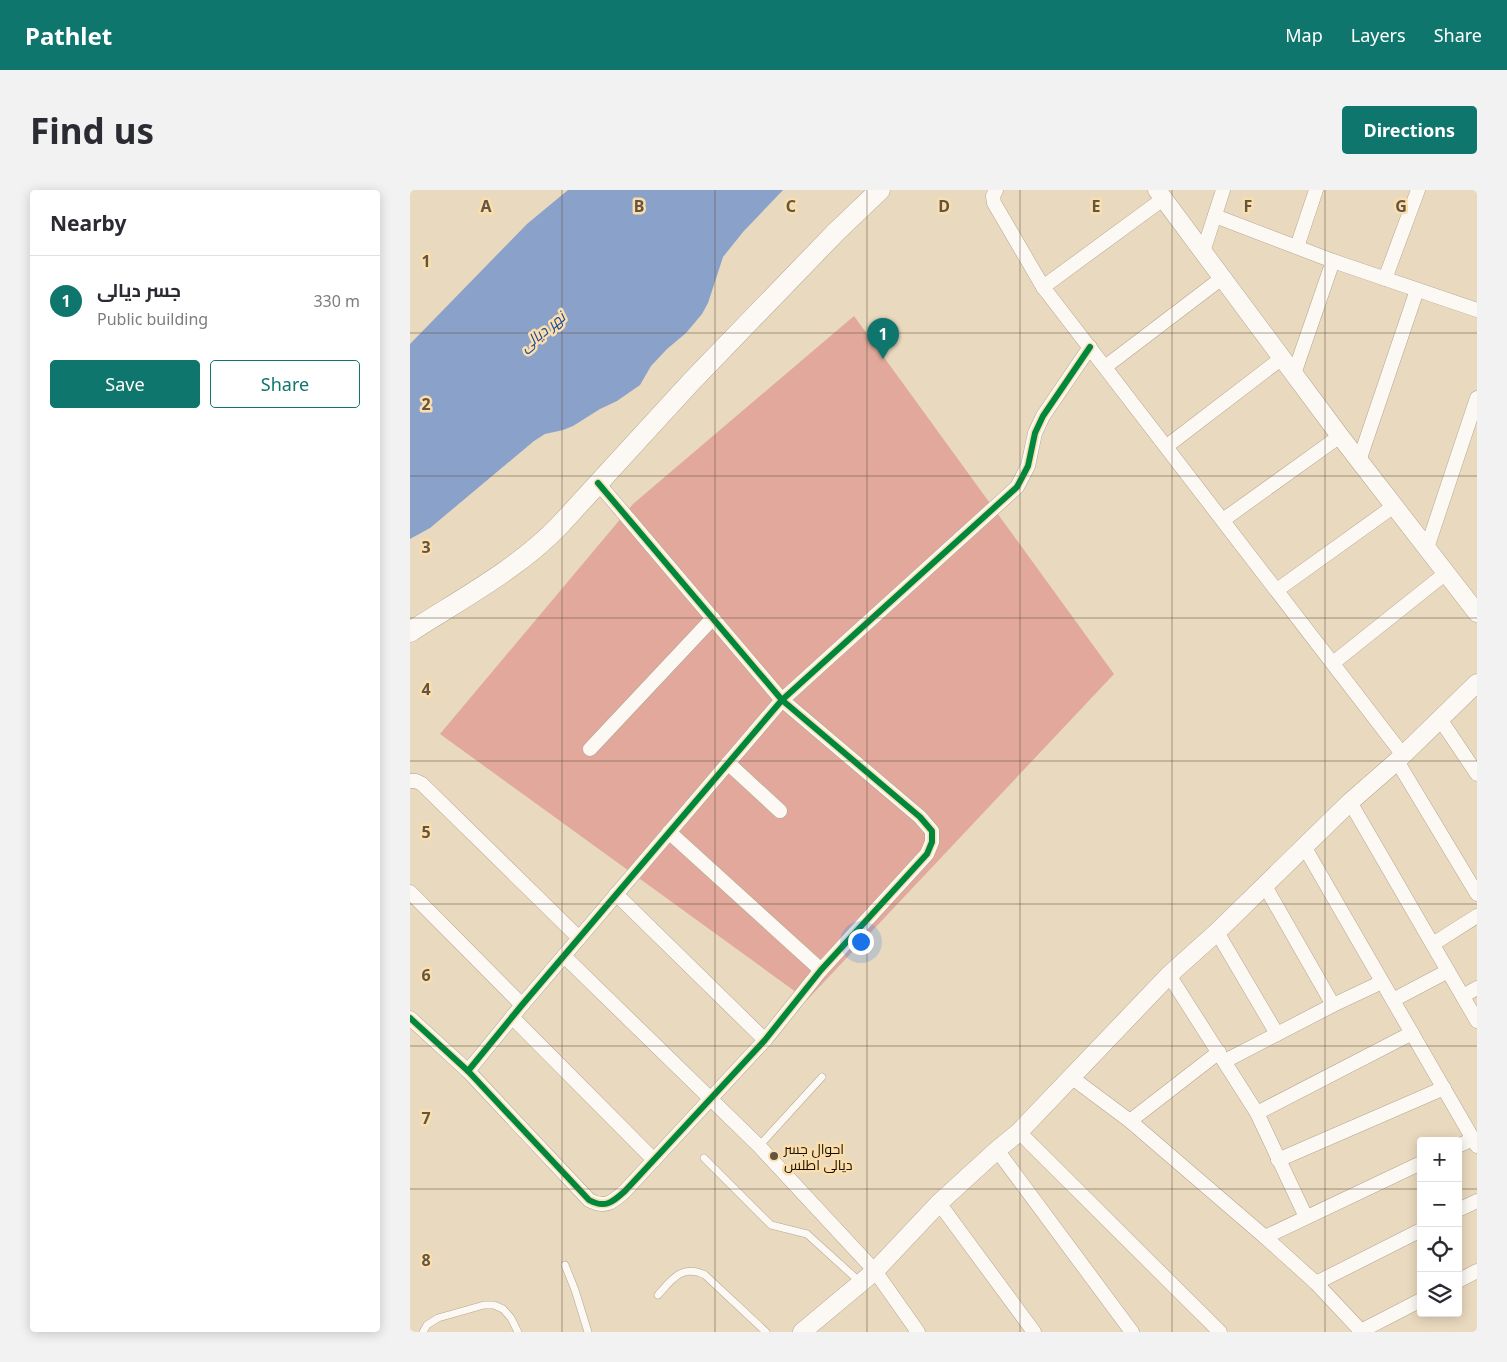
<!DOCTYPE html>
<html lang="en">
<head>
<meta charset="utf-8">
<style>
	:root { --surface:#fff; --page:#f2f2f3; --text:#2b2b33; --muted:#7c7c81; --line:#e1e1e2; --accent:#0f766e }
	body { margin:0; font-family:"Noto Sans",Cairo,sans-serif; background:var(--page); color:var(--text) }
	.controls { position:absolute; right:15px; bottom:15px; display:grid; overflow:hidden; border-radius:5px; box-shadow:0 2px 12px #0003 }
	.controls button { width:45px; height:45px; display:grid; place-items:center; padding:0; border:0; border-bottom:1px solid var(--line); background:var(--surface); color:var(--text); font:25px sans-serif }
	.you { position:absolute; left:450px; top:751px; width:18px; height:18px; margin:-12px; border:4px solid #fff; border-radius:50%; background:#1a73e8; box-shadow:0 0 0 8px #1a73e833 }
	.badge { display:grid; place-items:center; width:32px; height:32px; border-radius:50%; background:var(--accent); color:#fff; font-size:16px; font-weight:700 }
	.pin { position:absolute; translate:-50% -41px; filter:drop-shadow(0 1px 2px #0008) }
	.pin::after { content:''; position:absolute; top:26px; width:18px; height:15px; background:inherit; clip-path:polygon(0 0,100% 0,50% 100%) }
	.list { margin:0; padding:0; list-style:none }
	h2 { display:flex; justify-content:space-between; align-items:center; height:65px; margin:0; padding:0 20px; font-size:21px }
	h2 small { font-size:16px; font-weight:400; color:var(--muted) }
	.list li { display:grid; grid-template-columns:32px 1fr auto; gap:15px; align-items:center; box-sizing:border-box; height:90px; padding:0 20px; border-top:1px solid var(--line) }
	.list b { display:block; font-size:19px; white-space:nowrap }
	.list p { margin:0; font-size:16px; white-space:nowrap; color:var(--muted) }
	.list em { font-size:16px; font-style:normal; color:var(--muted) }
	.actions { display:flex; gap:10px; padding:15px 20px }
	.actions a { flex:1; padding:11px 0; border:1px solid var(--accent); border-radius:5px; text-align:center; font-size:18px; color:var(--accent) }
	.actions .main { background:var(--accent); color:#fff }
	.icon { flex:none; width:28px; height:28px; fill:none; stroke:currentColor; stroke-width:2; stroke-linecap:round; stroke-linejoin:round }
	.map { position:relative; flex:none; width:1067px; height:1142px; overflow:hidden; border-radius:5px }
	header { display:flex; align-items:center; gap:30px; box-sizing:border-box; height:70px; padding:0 25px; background:var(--accent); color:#fff }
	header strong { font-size:24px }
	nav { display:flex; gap:28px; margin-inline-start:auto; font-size:18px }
	.intro { display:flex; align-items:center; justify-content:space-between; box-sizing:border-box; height:120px; padding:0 30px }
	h1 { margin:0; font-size:35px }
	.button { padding:12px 22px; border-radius:5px; background:var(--accent); color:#fff; font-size:18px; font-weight:700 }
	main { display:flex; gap:30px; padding:0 30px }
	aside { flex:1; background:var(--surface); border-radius:5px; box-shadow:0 2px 12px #0003 }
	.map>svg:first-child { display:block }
	.forest { fill:#e1a89b }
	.water { fill:#8aa1c9 }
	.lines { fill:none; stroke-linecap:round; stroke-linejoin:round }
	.service-casing { stroke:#b3a791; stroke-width:8 }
	.minor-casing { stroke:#b3a791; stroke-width:15 }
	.tertiary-casing { stroke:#b3a791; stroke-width:19 }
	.secondary-casing { stroke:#b3a791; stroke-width:21 }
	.service { stroke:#fcf9f5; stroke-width:7 }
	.minor { stroke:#fcf9f5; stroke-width:14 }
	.tertiary { stroke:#fcf9f5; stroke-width:18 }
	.secondary { stroke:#fcf9f5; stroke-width:20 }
	.cycleway-casing { stroke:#fbdeac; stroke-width:9 }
	.cycleway { stroke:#00873e; stroke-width:6 }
	.grid { fill:none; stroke:#625643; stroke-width:1; stroke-opacity:0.55 }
	.poi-dot { fill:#625643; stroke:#fbdeac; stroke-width:2 }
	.labels { text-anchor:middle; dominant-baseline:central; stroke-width:5; stroke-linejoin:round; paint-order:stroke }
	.poi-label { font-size:14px; fill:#1a1001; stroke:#fbdeac; text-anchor:start }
	.water-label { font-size:15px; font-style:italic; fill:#1a4899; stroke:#fbdeac }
	.grid-label { font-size:16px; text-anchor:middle; font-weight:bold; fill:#625643; stroke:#fbdeac; stroke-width:5; stroke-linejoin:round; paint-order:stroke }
</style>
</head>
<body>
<header>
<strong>Pathlet</strong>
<nav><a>Map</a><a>Layers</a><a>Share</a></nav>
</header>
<div class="intro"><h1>Find us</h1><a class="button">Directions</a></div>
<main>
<aside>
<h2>Nearby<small></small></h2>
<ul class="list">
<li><span class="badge">1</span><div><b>جسر ديالى</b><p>Public building</p></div><em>330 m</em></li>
</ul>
<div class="actions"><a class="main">Save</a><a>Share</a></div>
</aside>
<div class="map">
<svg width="1067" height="1142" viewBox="0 0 1067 1142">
	<rect width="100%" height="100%" fill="#e9d9be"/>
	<!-- forest -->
	<polygon class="forest" points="444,126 704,484 397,810 30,544 223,314"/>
	<!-- water -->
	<polygon class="water" points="158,0 373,0 333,42 313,67 298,113 292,124 276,143 257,159 241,176 230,195 207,211 190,219 163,236 153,240 135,244 124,251 20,338 0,349 0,154 117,34"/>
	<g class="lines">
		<defs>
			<g id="service">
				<polyline points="349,956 412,887"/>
				<polyline points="294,968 361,1035 397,1044 450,1092"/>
				<polyline points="155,1075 165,1100 178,1142"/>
				<path d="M 248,1105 C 262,1089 272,1074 295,1085 L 356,1142"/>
				<polyline points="13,1142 17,1135 28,1128 74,1115 84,1115 93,1119 101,1128 108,1142"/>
			</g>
			<g id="minor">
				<polyline points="586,0 583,6 584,13 633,97 993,565"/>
				<polyline points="805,26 923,71 1067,120"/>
				<polyline points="887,57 906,0"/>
				<polyline points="793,62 813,0"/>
				<polyline points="975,89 1008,0"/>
				<polyline points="633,97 753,9"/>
				<polyline points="695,177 812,88"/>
				<polyline points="884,184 923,71"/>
				<polyline points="757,256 872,168"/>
				<polyline points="949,271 1007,100"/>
				<polyline points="813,330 930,246"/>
				<polyline points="1017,358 1067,208"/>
				<polyline points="867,400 984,316"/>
				<polyline points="923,473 1036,383"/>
				<polyline points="1030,529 1067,584"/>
				<polyline points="180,559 303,428"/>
				<polyline points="987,571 1067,704"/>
				<polyline points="318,573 370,621"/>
				<polyline points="0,591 6,591 12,594 169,748"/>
				<polyline points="940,612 1067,831"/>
				<polyline points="259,642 411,780"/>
				<polyline points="895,658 1067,956"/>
				<polyline points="855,696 923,815"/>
				<polyline points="0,702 112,815"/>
				<polyline points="206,704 355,850"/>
				<polyline points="807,742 867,844"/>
				<polyline points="1023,754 1067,726"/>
				<polyline points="154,766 349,956 465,1081 508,1142"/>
				<polyline points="759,785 847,923 896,1027"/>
				<polyline points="1053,806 1067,798"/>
				<polyline points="983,810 1038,781"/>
				<polyline points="102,827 244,970"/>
				<path d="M 0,828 L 58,881 L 179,1010 C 195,1019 203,1012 215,1001 L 355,850 L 411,780 L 517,664 L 522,652 L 522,641 L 510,627 L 372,510 L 188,293"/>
				<polyline points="815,871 923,815 972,792"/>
				<polyline points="58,881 112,815 372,510 607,297 618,276 625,243 633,226 680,157"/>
				<polyline points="661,887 720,931 855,1047 906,1093 952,1142"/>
				<polyline points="847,923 1002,843"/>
				<polyline points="720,931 809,862"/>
				<polyline points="609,942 810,1142"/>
				<polyline points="1048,956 1063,949"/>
				<polyline points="587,960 722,1142"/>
				<polyline points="868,970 1034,898"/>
				<polyline points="529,1013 624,1142"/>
				<polyline points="1048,1020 1067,1011"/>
				<polyline points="855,1047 1011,973"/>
				<polyline points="1048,1091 1067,1081"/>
				<polyline points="906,1093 1011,1040"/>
				<polyline points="951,1141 1011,1110"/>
			</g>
			<g id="tertiary">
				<polyline points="747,0 930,246 1067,423"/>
				<polyline points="392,1142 465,1081 529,1013 587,960 609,942 759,785 807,742 940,612 987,571 1067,493"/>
			</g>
			<path id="secondary" d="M 0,442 C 51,409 108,379 150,335 L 281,192 L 426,42 L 470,0"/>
		</defs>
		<!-- service casing -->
		<use href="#service" class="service-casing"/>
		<!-- minor casing -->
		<use href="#minor" class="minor-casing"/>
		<!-- tertiary casing -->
		<use href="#tertiary" class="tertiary-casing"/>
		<!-- secondary casing -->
		<use href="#secondary" class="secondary-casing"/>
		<!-- service -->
		<use href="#service" class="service"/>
		<!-- minor -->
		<use href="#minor" class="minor"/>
		<!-- tertiary -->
		<use href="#tertiary" class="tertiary"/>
		<!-- secondary -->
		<use href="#secondary" class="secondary"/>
		<defs>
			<g id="cycleway">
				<path d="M 0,828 L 58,881 L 179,1010 C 195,1019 203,1012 215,1001 L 355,850 L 411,780 L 517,664 L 522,652 L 522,641 L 510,627 L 372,510 L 188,293"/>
				<polyline points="58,881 112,815 372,510 607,297 618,276 625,243 633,226 680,157"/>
			</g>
		</defs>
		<!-- cycleway casing -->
		<use href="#cycleway" class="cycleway-casing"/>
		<!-- cycleway -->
		<use href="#cycleway" class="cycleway"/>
	</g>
	<!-- grid -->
	<path class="grid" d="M 152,0 L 152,1142M 305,0 L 305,1142M 457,0 L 457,1142M 610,0 L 610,1142M 762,0 L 762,1142M 915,0 L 915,1142M 0,143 L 1067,143M 0,286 L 1067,286M 0,428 L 1067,428M 0,571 L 1067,571M 0,714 L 1067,714M 0,856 L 1067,856M 0,999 L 1011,999M 1048,999 L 1067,999"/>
	<!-- markers -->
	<circle class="poi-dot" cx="364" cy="966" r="5"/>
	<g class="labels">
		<!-- poi labels -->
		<g class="poi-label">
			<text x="374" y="958">احوال جسر<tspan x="374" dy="16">ديالى اطلس</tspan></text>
		</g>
		<!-- water labels -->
		<g class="water-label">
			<text transform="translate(132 141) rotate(-39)">نهر ديالى</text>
		</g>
	</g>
	<g class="grid-label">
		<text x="76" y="22">A</text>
		<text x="229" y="22">B</text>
		<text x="381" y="22">C</text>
		<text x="534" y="22">D</text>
		<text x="686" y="22">E</text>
		<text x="838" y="22">F</text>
		<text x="991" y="22">G</text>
		<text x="16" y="77">1</text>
		<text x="16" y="220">2</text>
		<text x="16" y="363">3</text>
		<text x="16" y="505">4</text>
		<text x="16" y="648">5</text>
		<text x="16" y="791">6</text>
		<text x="16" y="934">7</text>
		<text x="16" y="1076">8</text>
	</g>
</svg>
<div class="controls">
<button>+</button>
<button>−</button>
<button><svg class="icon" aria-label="locate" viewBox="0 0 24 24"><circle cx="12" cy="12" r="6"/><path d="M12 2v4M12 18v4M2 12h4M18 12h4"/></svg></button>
<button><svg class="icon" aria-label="layers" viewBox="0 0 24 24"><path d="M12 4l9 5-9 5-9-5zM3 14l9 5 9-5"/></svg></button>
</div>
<div class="you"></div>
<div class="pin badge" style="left:473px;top:169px">1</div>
</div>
</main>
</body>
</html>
